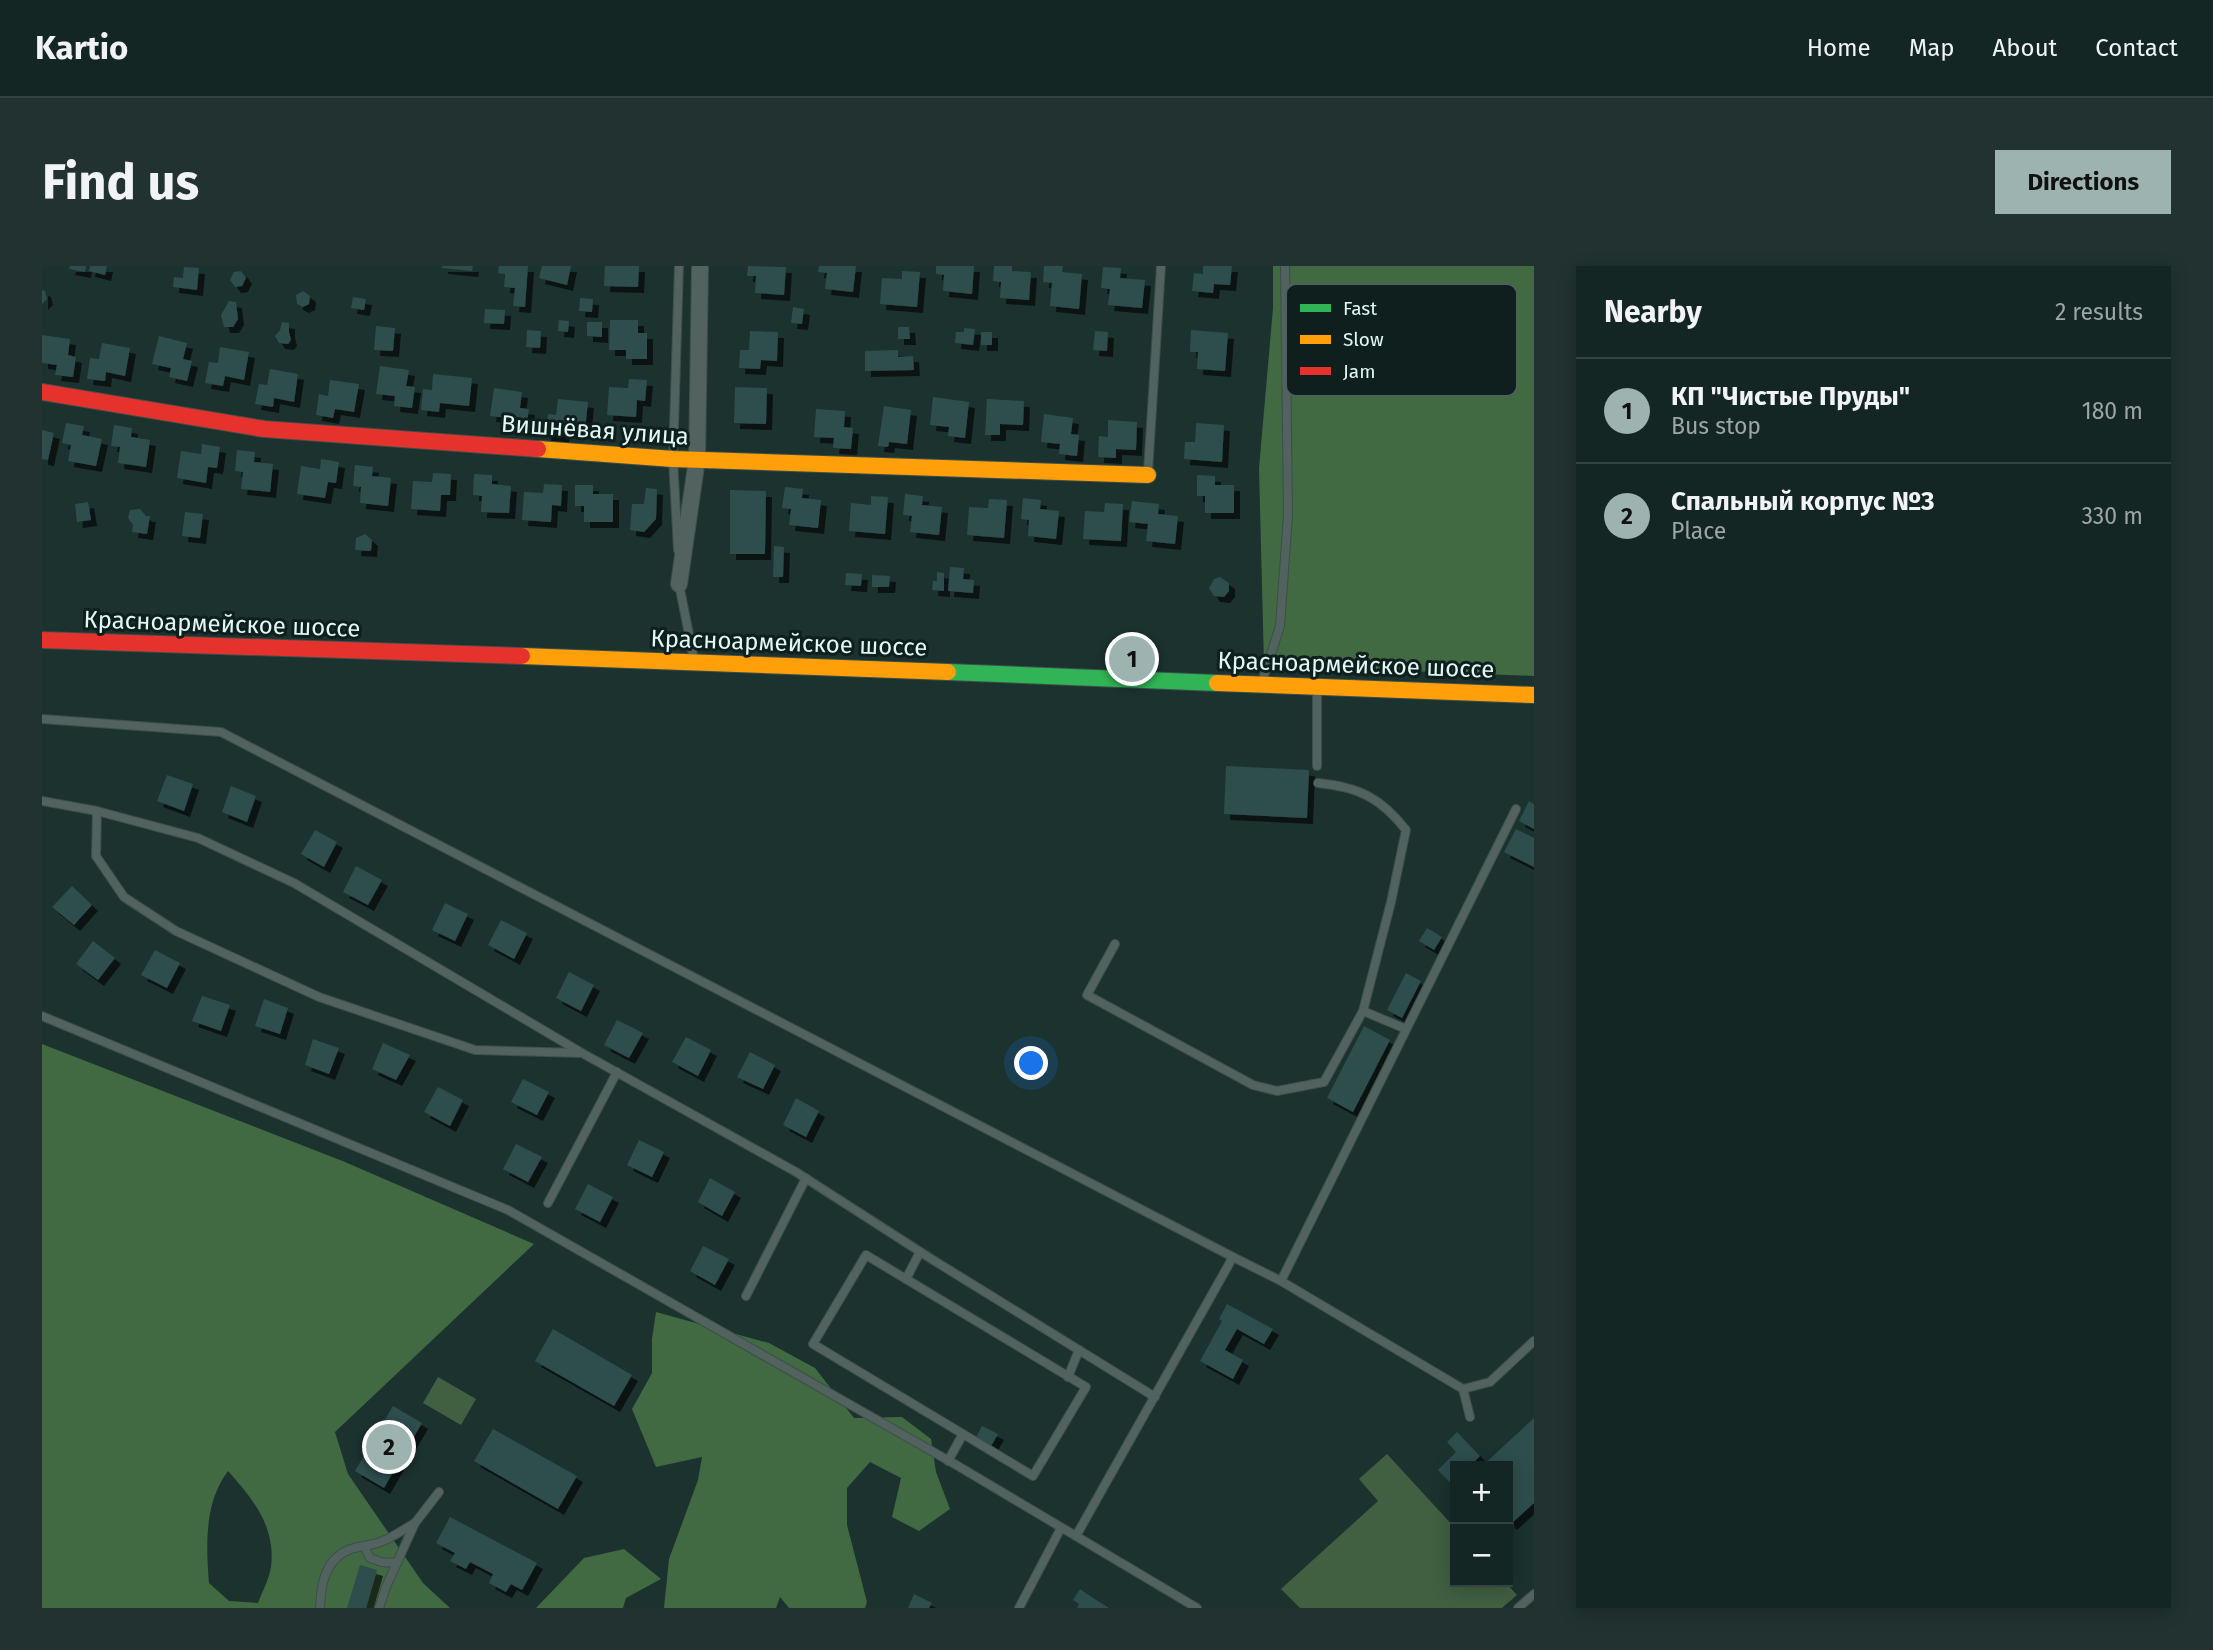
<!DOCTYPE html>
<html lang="en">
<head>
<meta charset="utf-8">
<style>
	:root { --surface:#142623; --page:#213230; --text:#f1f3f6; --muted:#9da5a6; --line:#334341; --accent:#9cb3af }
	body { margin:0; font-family:"Fira Sans",sans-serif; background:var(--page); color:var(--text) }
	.controls { position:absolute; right:21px; bottom:21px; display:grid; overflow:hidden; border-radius:0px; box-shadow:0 4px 18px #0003 }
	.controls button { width:63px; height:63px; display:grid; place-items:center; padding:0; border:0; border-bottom:2px solid var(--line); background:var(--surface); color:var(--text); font:35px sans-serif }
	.you { position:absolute; left:990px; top:798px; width:24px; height:24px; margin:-18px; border:5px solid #fff; border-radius:50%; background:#1a73e8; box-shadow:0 0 0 10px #1a73e833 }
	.badge { display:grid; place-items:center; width:46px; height:46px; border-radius:50%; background:var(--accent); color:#111; font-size:23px; font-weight:700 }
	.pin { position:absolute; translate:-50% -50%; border:4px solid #fff; box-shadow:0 2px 7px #0006 }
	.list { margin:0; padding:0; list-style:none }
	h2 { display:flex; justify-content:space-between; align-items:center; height:91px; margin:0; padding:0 28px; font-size:30px }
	h2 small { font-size:23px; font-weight:400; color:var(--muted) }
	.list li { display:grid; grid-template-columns:46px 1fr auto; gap:21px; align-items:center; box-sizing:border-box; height:105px; padding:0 28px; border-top:2px solid var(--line) }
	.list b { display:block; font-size:26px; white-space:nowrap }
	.list p { margin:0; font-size:23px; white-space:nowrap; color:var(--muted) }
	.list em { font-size:23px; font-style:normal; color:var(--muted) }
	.map { position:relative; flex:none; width:1492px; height:1342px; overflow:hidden; border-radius:0px }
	header { display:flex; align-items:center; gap:42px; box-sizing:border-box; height:98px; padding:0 35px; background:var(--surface); border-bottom:2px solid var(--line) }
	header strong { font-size:33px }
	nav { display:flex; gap:38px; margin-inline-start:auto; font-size:24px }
	.intro { display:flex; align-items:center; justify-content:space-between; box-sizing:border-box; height:168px; padding:0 42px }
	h1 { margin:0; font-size:49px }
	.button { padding:18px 32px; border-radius:0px; background:var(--accent); color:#111; font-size:24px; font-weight:700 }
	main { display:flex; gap:42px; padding:0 42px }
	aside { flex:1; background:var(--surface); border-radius:0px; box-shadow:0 4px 18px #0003 }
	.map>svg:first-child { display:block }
	.green { fill:#416042 }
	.forest { fill:#416942; fill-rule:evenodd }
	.building { fill:#2e4d4d; filter:url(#shadow) }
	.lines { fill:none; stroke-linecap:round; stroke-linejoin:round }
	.lane-casing { stroke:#3c4e4b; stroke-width:10 }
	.street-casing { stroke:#3c4e4b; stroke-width:18 }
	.fast-casing { stroke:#3c4e4b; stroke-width:18 }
	.slow-casing { stroke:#3c4e4b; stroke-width:18 }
	.jam-casing { stroke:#3c4e4b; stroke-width:18 }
	.lane { stroke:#51625f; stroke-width:8 }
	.street { stroke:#51625f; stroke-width:16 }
	.fast { stroke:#30b455; stroke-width:16 }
	.slow { stroke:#ff9f0a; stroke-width:16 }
	.jam { stroke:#e5322d; stroke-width:16 }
	.labels { text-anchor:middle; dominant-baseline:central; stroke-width:6; stroke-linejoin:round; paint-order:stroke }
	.street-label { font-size:24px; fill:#e2f8f4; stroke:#0e1f1d }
	.key { fill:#0e1f1d; stroke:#4e605e; stroke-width:2 }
	.key-label { font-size:19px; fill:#e2f8f4 }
</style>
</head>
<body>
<header>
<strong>Kartio</strong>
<nav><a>Home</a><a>Map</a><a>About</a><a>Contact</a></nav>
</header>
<div class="intro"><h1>Find us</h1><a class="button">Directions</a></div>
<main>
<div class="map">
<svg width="1492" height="1342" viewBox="0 0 1492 1342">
	<defs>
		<filter id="shadow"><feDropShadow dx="6" dy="6" stdDeviation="0" flood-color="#0009"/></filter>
	</defs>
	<rect width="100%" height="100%" fill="#1b322f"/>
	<!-- green -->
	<g class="green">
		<polygon points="396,1111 434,1133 419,1159 381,1137"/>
		<polygon points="1345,1188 1413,1262 1413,1316 1463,1316 1475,1329 1460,1342 1258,1342 1239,1323 1336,1235 1317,1213"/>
	</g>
	<!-- forest -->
	<g class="forest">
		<polygon points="1231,0 1492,0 1492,410 1222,399 1217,202 1231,42"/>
		<path d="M 0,778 L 303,896 L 492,978 L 293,1166 L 306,1208 L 381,1317 L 408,1342 L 0,1342 ZM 186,1205 C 211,1233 234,1261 229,1301 C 227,1313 220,1326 216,1337 L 187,1335 L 167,1317 C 164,1279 162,1237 186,1205 Z"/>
		<polygon points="614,1046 727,1077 773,1102 812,1152 860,1151 889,1173 894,1206 908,1243 877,1265 850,1251 859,1212 828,1196 805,1222 805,1259 825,1336 823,1342 747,1342 738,1331 734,1342 622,1342 627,1293 656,1214 660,1191 614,1201 590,1143 610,1107 610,1073"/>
		<polygon points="582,1283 619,1313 584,1332 581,1342 494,1342 542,1292"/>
	</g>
	<!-- building -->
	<g class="building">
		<polygon points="28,0 44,0 43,6 27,3"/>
		<polygon points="48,0 65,0 63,9 47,5"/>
		<polygon points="400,0 431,0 430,5 400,2"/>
		<polygon points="457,0 486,0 483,41 471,40 473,22 462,21 463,8 456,7"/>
		<polygon points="500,0 529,0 525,19 497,12"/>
		<polygon points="563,0 597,0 596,21 562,20"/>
		<polygon points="706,0 744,1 742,29 713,27 714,10 705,10"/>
		<polygon points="777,0 814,0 811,26 783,23 785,7 776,6"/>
		<polygon points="894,0 932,0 930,28 901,25 902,9 894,8"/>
		<polygon points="952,0 970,0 970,5 989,6 987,34 958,32 959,16 951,15"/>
		<polygon points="1002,0 1021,0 1020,6 1040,8 1037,43 1008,40 1010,17 1001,16"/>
		<polygon points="1161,0 1190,0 1188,19 1172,18 1171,27 1150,25 1152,7 1161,8"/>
		<polygon points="142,1 157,2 155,24 131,21 132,11 141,12"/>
		<polygon points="1061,1 1079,2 1078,12 1103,14 1100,42 1066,39 1068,23 1059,22"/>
		<polygon points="199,5 204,12 200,20 193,21 188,14 192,6"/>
		<polygon points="860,5 878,6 875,41 838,38 840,12 860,13"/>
		<polygon points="0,24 3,25 5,33 0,38"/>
		<polygon points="261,25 268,30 267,38 261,41 255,38 254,29"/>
		<polygon points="311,31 324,33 322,44 309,42"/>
		<polygon points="538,32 551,33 550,46 537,45"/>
		<polygon points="187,35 194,36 196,53 191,61 182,61 179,49"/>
		<polygon points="751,41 762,43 760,58 749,57"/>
		<polygon points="443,43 463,44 462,58 442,57"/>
		<polygon points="517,54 527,55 526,66 516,65"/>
		<polygon points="568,54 596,54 596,67 605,67 605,93 584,93 584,84 567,84"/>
		<polygon points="240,56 247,57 247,66 249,74 246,78 237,77 233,70 238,64"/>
		<polygon points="545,56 560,56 560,71 545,70"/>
		<polygon points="334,60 353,62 351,85 332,84"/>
		<polygon points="856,61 867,61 868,73 856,73"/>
		<polygon points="922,62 933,63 931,79 913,77 914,66 922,66"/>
		<polygon points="485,64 499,65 498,82 484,81"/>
		<polygon points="1149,64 1186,67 1183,105 1155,103 1156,86 1148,86"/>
		<polygon points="708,65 736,66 735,95 719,94 718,103 697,102 698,84 707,84"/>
		<polygon points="1053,65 1066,66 1065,85 1051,84"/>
		<rect x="939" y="66" width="11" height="13"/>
		<polygon points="0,69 28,73 26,89 34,91 31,111 13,109 15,99 0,97"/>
		<polygon points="117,70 145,77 141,93 150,95 145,115 127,111 129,102 110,98"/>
		<polygon points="60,77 88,82 83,110 64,106 63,115 45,113 48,92 57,93"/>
		<polygon points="178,81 207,86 202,114 183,110 181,120 163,117 167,96 176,97"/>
		<polygon points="856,84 856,91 871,90 872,104 823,105 823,85"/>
		<polygon points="338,100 367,104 364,120 373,121 370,142 352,140 353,130 334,128"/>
		<polygon points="228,103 256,108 252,136 232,132 231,141 213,138 217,118 225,119"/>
		<polygon points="391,108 430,112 427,140 398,137 397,146 379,144 381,123 390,124"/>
		<polygon points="587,113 605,114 603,135 595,134 594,151 565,149 567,121 586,122"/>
		<polygon points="288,114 317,118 312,146 293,143 291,152 274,149 277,128 286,130"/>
		<polygon points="693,121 725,122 724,158 692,157"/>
		<polygon points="452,122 480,126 478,142 487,143 484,164 466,161 467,152 448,150"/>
		<polygon points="891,131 927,136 923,172 906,170 907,161 888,159"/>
		<polygon points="516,133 546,136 543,164 522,162 521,171 503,169 506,148 514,149"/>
		<polygon points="945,133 982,135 981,159 958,158 958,169 943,169"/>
		<polygon points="842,140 869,144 865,178 847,176 846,181 836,180"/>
		<polygon points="774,143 803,145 802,161 811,162 809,183 791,182 792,172 772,171"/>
		<polygon points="1002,148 1031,152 1029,168 1037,169 1035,190 1017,188 1018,178 999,176"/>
		<polygon points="1066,154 1095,156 1094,184 1074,183 1074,192 1056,191 1057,170 1066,171"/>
		<polygon points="24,157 42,160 40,169 60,173 54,200 26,195 29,179 20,177"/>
		<polygon points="1154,157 1182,159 1180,196 1142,193 1143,176 1153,176"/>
		<polygon points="72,159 90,162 89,171 108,174 104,201 76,197 78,181 69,180"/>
		<polygon points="0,164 12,167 6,194 0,193"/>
		<polygon points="160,178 178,181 175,202 166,201 164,217 135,212 139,185 159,188"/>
		<polygon points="195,184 213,186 212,196 231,198 228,226 199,223 201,206 193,205"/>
		<polygon points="279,193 297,196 294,217 286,216 283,232 255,228 259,200 278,203"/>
		<polygon points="313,199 331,201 330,210 349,212 346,240 318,237 319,221 311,220"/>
		<polygon points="391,207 409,208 408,229 399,229 398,245 369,243 371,215 390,216"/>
		<polygon points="432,208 450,209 450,218 469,220 467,247 439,246 440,230 431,229"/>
		<polygon points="1155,209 1173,210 1173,219 1192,219 1192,247 1163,247 1163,230 1155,230"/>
		<polygon points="502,218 520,219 519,240 510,239 509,256 480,254 482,226 501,227"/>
		<polygon points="533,219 551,219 551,228 571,228 571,256 542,256 542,240 533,240"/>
		<polygon points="743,221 761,223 760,232 779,234 776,262 747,259 749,243 740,242"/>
		<polygon points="604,222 615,223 614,253 602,266 588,264 590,238 602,238"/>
		<polygon points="688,224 724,225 723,288 688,288"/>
		<polygon points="863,228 881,230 880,239 900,241 897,269 868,266 870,250 861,249"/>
		<polygon points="829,230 846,231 843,268 807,265 809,237 829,239"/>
		<polygon points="981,232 999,234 998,243 1017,245 1014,273 986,270 987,254 979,253"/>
		<polygon points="947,233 965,234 962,272 925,269 927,241 946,242"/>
		<polygon points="1090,235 1117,238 1116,248 1136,250 1133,278 1104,275 1106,258 1087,256"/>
		<polygon points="46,236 49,254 35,256 33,238"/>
		<polygon points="1063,237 1081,238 1079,275 1041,273 1043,245 1062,246"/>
		<polygon points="98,243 104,250 108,250 105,268 90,266 91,259 86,252 88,244"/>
		<polygon points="143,246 161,248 158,272 140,270"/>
		<polygon points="323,268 330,274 329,285 313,284 314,272"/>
		<polygon points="732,280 742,281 741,311 731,311"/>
		<polygon points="908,301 922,302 921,313 932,314 931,327 906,325"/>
		<polygon points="895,306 902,307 902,325 890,324 891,315 895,315"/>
		<polygon points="804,307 820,308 819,320 803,319"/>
		<polygon points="830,309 848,310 847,321 830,321"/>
		<polygon points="1178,311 1187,317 1187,325 1182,331 1172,330 1167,322 1172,313"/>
		<polygon points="1184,500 1267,504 1265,552 1182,548"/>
		<polygon points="125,509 151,518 142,545 115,535"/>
		<polygon points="189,520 214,530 205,556 180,546"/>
		<polygon points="1487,535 1492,538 1492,563 1477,555"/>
		<polygon points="1474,563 1492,572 1492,601 1462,586"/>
		<polygon points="273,564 295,576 282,601 259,588"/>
		<polygon points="314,600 340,614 326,639 301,626"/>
		<polygon points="30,620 50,639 32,659 10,641"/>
		<polygon points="403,637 426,648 413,675 390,664"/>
		<polygon points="459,654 485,667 472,693 446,679"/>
		<polygon points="1385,662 1400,671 1392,684 1377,675"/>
		<polygon points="51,675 73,692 56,714 34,698"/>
		<polygon points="113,684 138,697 125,722 99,709"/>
		<polygon points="527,706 552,719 539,745 514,732"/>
		<polygon points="1364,707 1379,715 1360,752 1345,744"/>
		<polygon points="160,730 188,739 179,765 150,755"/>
		<polygon points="222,733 246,742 238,768 213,760"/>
		<polygon points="575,754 601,767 587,792 562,779"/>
		<polygon points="1322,760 1348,774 1311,846 1285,832"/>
		<polygon points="644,771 669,784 656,810 630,796"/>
		<polygon points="271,773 297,782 287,808 263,799"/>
		<polygon points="341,777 368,789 354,814 330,803"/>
		<polygon points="708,786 733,799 721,823 695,811"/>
		<polygon points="481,813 507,826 495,849 469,836"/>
		<polygon points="396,821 421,834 408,860 382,846"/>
		<polygon points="754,832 777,845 764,871 741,859"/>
		<polygon points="597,874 622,886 610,911 585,899"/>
		<polygon points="474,878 500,891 486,916 461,903"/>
		<polygon points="668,912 693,926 680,950 656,936"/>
		<polygon points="546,918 571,931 558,956 533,943"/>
		<polygon points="661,980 687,993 673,1019 648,1005"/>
		<polygon points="1185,1038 1231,1063 1222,1078 1195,1063 1183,1084 1201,1094 1191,1113 1158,1095 1180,1055 1177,1053"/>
		<polygon points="511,1063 590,1109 572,1140 493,1095"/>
		<polygon points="351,1140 380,1157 342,1222 313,1205"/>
		<polygon points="1492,1152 1492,1237 1469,1258 1466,1255 1466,1200 1440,1200"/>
		<polygon points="940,1160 956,1168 948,1182 933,1173"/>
		<polygon points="451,1163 535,1210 516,1243 432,1195"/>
		<polygon points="1415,1166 1438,1190 1433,1195 1438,1200 1413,1200 1413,1222 1396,1204 1414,1186 1405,1176"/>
		<polygon points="408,1251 495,1297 480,1324 469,1318 464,1326 447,1317 451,1308 428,1296 424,1303 408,1295 413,1287 394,1277"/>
		<polygon points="318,1299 335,1304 324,1342 305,1342"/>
		<polygon points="1038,1323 1051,1332 1067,1342 1035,1342 1037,1338 1031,1334"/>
		<polygon points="872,1328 890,1337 887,1342 866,1342"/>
	</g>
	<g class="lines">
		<defs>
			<g id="lane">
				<polyline points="1106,206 1119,0"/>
				<polyline points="636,284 631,193 637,0"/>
				<polyline points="637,318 652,394"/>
				<polyline points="1220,416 1238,360 1246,249 1243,0"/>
				<polyline points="1275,424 1275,500"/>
				<polyline points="0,453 179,466 1191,991 1034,1270"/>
				<polyline points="0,535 55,545 156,572 252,617 540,787 754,906 891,994 1113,1131"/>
				<polyline points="55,545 54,590 82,631 134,665 277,731 433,784 539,787"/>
				<path d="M 1073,678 L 1045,729 L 1211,819 L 1235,825 L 1282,816 L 1321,745 L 1349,636 L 1364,564 C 1339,532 1317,521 1276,517"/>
				<polyline points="1321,745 1364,763"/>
				<polyline points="0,750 466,944 916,1200 1155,1342"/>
				<polyline points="506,937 575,806"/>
				<polygon points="824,989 1044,1121 991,1210 771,1078"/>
				<polyline points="1191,991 1239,1015 1421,1123 1428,1151"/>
				<polyline points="864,1013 878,986"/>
				<polyline points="1239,1015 1474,543"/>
				<polyline points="704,1030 764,912"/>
				<polyline points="1026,1111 1037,1084"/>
				<polyline points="1421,1123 1448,1116 1492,1075"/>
				<polyline points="906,1195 921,1168"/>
				<polyline points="322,1280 328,1292 339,1296 355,1297"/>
				<path d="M 278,1342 C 279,1320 282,1295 306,1284 C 316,1280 328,1280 338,1276 C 350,1272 362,1263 373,1257"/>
				<polyline points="337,1342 344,1321 373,1257 397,1226"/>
				<polyline points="977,1342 1019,1262"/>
				<polyline points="1476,1342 1492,1328"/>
			</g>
			<polyline id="street" points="637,318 655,193 658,0"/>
			<polyline id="fast" points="906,406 1175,417"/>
			<g id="slow">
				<polyline points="496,183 631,193 1106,209"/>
				<polyline points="480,390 906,406"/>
				<polyline points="1175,417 1492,429"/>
			</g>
			<g id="jam">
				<polyline points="0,126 222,163 496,183"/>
				<polyline points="0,374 480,390"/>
			</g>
		</defs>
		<!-- lane casing -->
		<use href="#lane" class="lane-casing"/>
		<!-- street casing -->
		<use href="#street" class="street-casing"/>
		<!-- fast casing -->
		<use href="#fast" class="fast-casing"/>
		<!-- slow casing -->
		<use href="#slow" class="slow-casing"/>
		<!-- jam casing -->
		<use href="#jam" class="jam-casing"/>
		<!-- lane -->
		<use href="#lane" class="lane"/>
		<!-- street -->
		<use href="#street" class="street"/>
		<!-- fast -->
		<use href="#fast" class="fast"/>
		<!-- slow -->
		<use href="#slow" class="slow"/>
		<!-- jam -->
		<use href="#jam" class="jam"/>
	</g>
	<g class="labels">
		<!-- street labels -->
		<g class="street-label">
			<text transform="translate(553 164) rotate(4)">Вишнёвая улица</text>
			<text transform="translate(180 358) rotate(2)">Красноармейское шоссе</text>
			<text transform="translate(747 377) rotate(2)">Красноармейское шоссе</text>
			<text transform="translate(1314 399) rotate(2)">Красноармейское шоссе</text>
		</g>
	</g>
	<!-- legend -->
	<rect x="1244" y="18" width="231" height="112" rx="10" class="key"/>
	<rect x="1258" y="38" width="31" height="8" fill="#30b455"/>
	<rect x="1258" y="69" width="31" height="9" fill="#ff9f0a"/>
	<rect x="1258" y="101" width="31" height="8" fill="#e5322d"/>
	<g class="key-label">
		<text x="1301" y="49">Fast</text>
		<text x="1301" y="80">Slow</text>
		<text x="1301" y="112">Jam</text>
	</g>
</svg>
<div class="controls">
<button>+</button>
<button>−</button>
</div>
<div class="you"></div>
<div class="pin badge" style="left:1090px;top:393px">1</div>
<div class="pin badge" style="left:347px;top:1181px">2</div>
</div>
<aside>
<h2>Nearby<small>2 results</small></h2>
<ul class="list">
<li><span class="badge">1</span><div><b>КП &quot;Чистые Пруды&quot;</b><p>Bus stop</p></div><em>180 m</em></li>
<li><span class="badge">2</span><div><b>Спальный корпус №3</b><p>Place</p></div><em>330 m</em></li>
</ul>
</aside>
</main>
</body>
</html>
